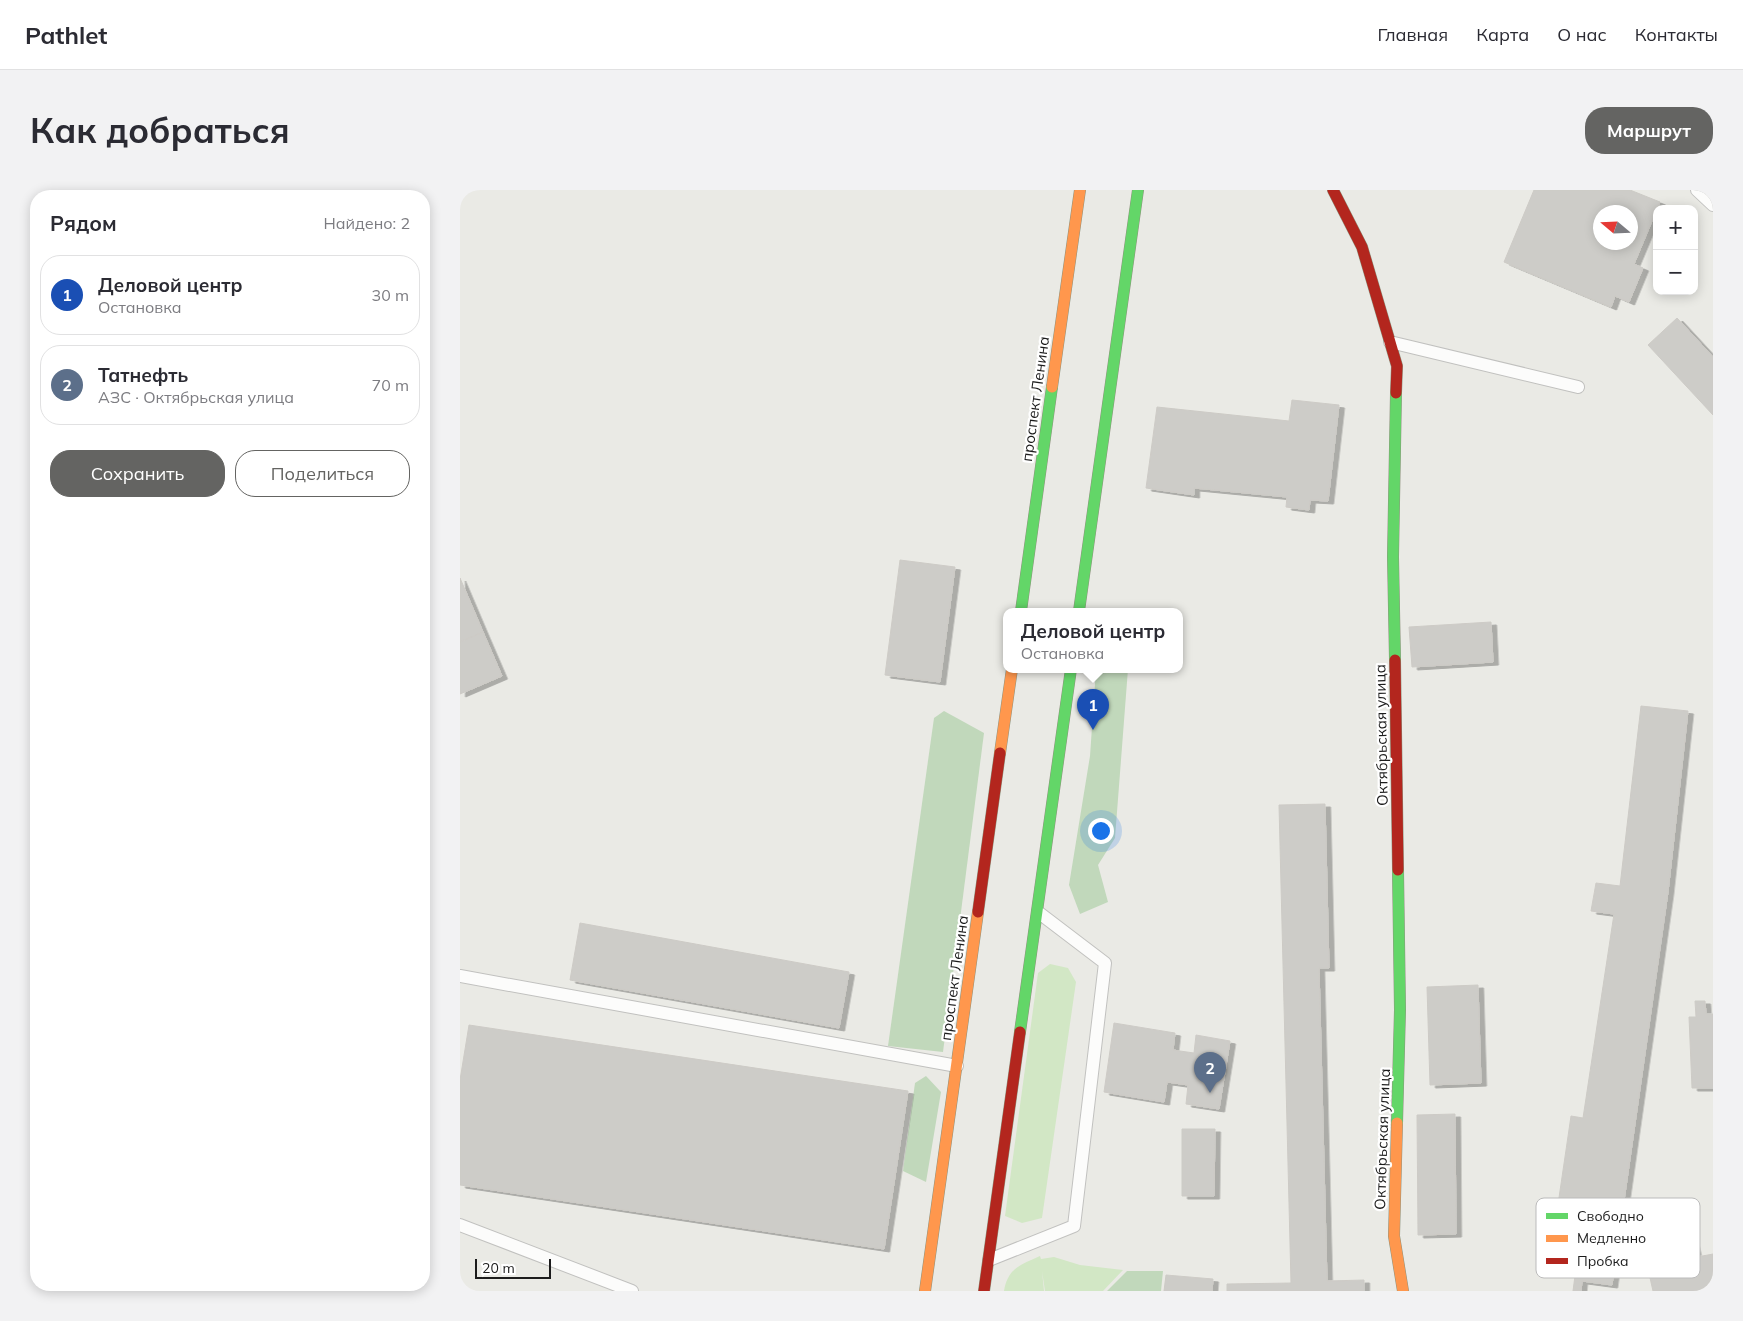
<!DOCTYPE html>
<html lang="ru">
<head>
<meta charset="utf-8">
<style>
	:root { --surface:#fff; --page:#f2f2f3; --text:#2b2b33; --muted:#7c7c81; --line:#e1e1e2; --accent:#646462 }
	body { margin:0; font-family:Mulish,sans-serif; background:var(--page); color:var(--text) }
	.controls { position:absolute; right:15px; top:15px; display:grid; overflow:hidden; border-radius:10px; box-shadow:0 2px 12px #0003 }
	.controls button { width:45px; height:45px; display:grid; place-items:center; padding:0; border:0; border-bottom:1px solid var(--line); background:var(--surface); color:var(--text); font:25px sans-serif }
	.compass { position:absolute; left:1133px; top:15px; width:45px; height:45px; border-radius:50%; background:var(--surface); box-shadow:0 2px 12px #0003; rotate:289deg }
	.scale { position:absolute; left:15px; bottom:12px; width:76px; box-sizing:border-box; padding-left:5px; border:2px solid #1c1c1c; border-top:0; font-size:14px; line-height:18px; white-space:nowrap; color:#1c1c1c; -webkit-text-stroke:4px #fff; paint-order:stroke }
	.you { position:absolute; left:640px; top:640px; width:18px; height:18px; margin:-12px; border:4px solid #fff; border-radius:50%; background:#1a73e8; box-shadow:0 0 0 8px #1a73e833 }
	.badge { display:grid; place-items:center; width:32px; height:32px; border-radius:50%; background:var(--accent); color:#fff; font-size:16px; font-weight:700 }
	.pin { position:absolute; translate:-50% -41px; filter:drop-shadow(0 1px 2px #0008) }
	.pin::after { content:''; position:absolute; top:26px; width:18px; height:15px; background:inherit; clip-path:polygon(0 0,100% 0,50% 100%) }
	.popup { position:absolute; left:543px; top:418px; width:180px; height:65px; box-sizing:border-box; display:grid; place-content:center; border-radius:10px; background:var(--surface); filter:drop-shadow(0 1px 4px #0005); font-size:16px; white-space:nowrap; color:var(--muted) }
	.popup b { font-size:19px; color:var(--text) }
	.popup::after { content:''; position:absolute; left:50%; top:100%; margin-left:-10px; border:10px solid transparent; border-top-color:var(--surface) }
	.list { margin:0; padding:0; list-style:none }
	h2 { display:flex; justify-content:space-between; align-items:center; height:65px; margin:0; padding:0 20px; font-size:21px }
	h2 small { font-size:16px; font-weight:400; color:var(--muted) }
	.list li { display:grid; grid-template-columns:32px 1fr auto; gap:15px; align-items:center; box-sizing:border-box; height:80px; margin:0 10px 10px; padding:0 10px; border:1px solid var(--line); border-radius:20px }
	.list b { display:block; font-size:19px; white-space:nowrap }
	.list p { margin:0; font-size:16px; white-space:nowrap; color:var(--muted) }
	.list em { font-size:16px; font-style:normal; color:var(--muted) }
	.actions { display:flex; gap:10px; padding:15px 20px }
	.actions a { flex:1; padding:11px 0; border:1px solid var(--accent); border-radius:20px; text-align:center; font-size:18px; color:var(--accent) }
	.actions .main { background:var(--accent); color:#fff }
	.map { position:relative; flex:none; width:1253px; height:1101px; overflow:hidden; border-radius:20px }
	header { display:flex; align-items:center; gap:30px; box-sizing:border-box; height:70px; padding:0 25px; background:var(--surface); border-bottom:1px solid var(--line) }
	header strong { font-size:24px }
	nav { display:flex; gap:28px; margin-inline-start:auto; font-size:18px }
	.intro { display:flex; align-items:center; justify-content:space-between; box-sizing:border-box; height:120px; padding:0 30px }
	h1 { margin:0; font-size:35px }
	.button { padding:12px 22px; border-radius:20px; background:var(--accent); color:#fff; font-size:18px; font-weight:700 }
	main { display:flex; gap:30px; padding:0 30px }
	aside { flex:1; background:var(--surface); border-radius:20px; box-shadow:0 2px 12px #0003 }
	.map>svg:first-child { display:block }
	.grass { fill:#d2e7c5 }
	.forest { fill:#c1d8bb }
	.building { fill:#cdccc8; stroke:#cdcbc6; fill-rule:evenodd; filter:url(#shadow) }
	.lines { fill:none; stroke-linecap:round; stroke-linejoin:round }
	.lane-casing { stroke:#c1c1bf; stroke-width:14 }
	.fast-casing { stroke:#8e937e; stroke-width:12 }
	.slow-casing { stroke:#8e937e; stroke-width:12 }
	.jam-casing { stroke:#8e937e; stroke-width:12 }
	.lane { stroke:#fcfcfb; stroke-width:12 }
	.fast { stroke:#63d668; stroke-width:11 }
	.slow { stroke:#ff974d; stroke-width:11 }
	.jam { stroke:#b3261e; stroke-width:11 }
	.labels { text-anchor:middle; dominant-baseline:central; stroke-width:4.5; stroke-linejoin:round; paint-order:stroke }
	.street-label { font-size:15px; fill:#1c1c1c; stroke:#fff }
	.key { fill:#fff; stroke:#bbb; stroke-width:1 }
	.key-label { font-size:14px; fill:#1c1c1c }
</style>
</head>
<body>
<header>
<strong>Pathlet</strong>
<nav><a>Главная</a><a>Карта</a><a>О нас</a><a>Контакты</a></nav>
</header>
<div class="intro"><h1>Как добраться</h1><a class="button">Маршрут</a></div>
<main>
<aside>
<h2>Рядом<small>Найдено: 2</small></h2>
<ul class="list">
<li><span class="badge" style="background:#1a4fb4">1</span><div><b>Деловой центр</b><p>Остановка</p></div><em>30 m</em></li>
<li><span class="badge" style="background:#5c6f8a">2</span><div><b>Татнефть</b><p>АЗС · Октябрьская улица</p></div><em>70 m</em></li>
</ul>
<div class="actions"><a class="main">Сохранить</a><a>Поделиться</a></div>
</aside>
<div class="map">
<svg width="1253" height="1101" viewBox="0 0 1253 1101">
	<defs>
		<filter id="shadow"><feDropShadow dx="5.5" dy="3" stdDeviation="0" flood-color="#0004"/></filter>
	</defs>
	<rect width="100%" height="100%" fill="#eaeae5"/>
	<!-- grass -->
	<g class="grass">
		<polygon points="590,774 608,778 616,792 582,1028 562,1033 545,1026 578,783"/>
		<path d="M 580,1066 L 581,1069 L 594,1067 L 620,1075 L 663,1080 L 643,1101 L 585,1101 L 582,1081 L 584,1101 L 544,1101 C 548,1078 560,1075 580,1066 Z"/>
	</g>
	<!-- forest -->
	<g class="forest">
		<polygon points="636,479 668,479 655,648 638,675 648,712 620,724 609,695 630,566"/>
		<polygon points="484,521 524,543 483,862 428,856 474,528"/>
		<polygon points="466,886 481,902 466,992 443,981 455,893"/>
		<polygon points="667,1081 703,1081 701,1101 647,1101"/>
	</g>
	<!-- building -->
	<g class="building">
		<path d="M 1074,0 L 1170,0 L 1200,12 L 1174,74 L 1183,78 L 1169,112 L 1155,106 L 1151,117 L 1044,72 ZM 1140,22 L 1170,22 L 1170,52 L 1140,52 Z"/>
		<polygon points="1217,128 1253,167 1253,225 1188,155"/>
		<polygon points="832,210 879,215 868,311 850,310 849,320 826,317 827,307 734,298 734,305 686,298 697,217 829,231"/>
		<polygon points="440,370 495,377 480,492 425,485"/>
		<polygon points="0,388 23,442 0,452"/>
		<polygon points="1031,432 1033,472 952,477 949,437"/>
		<polygon points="23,442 42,486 0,504 0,452"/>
		<polygon points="1181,516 1228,521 1208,702 1152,1095 1122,1091 1121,1101 1113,1101 1122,1032 1096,1028 1111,926 1123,928 1154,724 1131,721 1136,693 1160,696"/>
		<polygon points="865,614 869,778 859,778 867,1091 904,1090 904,1101 767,1101 767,1094 831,1093 819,615"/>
		<polygon points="120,733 389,782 379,838 110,790"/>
		<polygon points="1018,795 1021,893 970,895 967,797"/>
		<polygon points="1235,811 1245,811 1246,824 1253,824 1253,898 1232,898 1229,827 1236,827"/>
		<polygon points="654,833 715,843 713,860 734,863 736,845 770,851 759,919 726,914 728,895 707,892 704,912 644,902"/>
		<polygon points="9,835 448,901 424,1059 0,995 0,890"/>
		<polygon points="995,924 996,1044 958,1045 957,925"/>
		<polygon points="722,939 755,939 754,1006 722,1006"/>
		<polygon points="1233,1051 1237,1067 1253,1064 1253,1101 1193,1101 1188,1079 1214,1074 1210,1056"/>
		<polygon points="706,1085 753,1089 752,1101 704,1101"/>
	</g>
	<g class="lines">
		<defs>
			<g id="lane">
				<polyline points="1237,0 1253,15"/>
				<polyline points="930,152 1118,197"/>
				<polyline points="0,786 497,876"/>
				<polyline points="0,1035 172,1101"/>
				<polyline points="529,1070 614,1036 645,773 578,722"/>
			</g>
			<g id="fast">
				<polyline points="561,421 592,197"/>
				<polyline points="619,421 678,0"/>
				<polyline points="935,470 933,367 936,203"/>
				<polyline points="560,842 611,479"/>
				<polyline points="937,933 940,820 938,680"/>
			</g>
			<g id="slow">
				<polyline points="592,197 620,0"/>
				<polyline points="540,563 552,479"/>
				<polyline points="937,933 934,1046 943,1101"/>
				<polyline points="465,1101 518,722"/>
			</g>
			<g id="jam">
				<polyline points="873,0 902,57 937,176 936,203"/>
				<polyline points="935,470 938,680"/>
				<polyline points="518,722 540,563"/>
				<polyline points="524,1101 560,842"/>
			</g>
		</defs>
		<!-- lane casing -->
		<use href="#lane" class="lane-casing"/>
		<!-- fast casing -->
		<use href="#fast" class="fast-casing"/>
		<!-- slow casing -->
		<use href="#slow" class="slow-casing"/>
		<!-- jam casing -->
		<use href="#jam" class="jam-casing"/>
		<!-- lane -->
		<use href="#lane" class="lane"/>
		<!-- fast -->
		<use href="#fast" class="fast"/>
		<!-- slow -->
		<use href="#slow" class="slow"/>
		<!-- jam -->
		<use href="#jam" class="jam"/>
	</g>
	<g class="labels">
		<!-- street labels -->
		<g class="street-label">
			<text transform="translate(575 209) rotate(-82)">проспект Ленина</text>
			<text transform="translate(921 545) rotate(-91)">Октябрьская улица</text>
			<text transform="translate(494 788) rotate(-82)">проспект Ленина</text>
			<text transform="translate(922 949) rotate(-88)">Октябрьская улица</text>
		</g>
	</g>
	<!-- legend -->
	<rect x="1076" y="1008" width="164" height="80" rx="8" class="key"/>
	<rect x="1086" y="1023" width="22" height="6" fill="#63d668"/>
	<rect x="1086" y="1045" width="22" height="7" fill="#ff974d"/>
	<rect x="1086" y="1068" width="22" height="6" fill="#b3261e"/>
	<g class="key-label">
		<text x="1117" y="1031">Свободно</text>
		<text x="1117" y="1053">Медленно</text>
		<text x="1117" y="1076">Пробка</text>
	</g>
</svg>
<div class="controls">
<button>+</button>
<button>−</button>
</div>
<svg class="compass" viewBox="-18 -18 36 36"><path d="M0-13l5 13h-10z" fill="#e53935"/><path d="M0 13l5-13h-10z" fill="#7c7c81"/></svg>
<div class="scale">20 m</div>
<div class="you"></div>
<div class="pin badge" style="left:633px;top:540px;background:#1a4fb4">1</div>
<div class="popup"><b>Деловой центр</b>Остановка</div>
<div class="pin badge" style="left:750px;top:903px;background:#5c6f8a">2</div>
</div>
</main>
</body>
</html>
